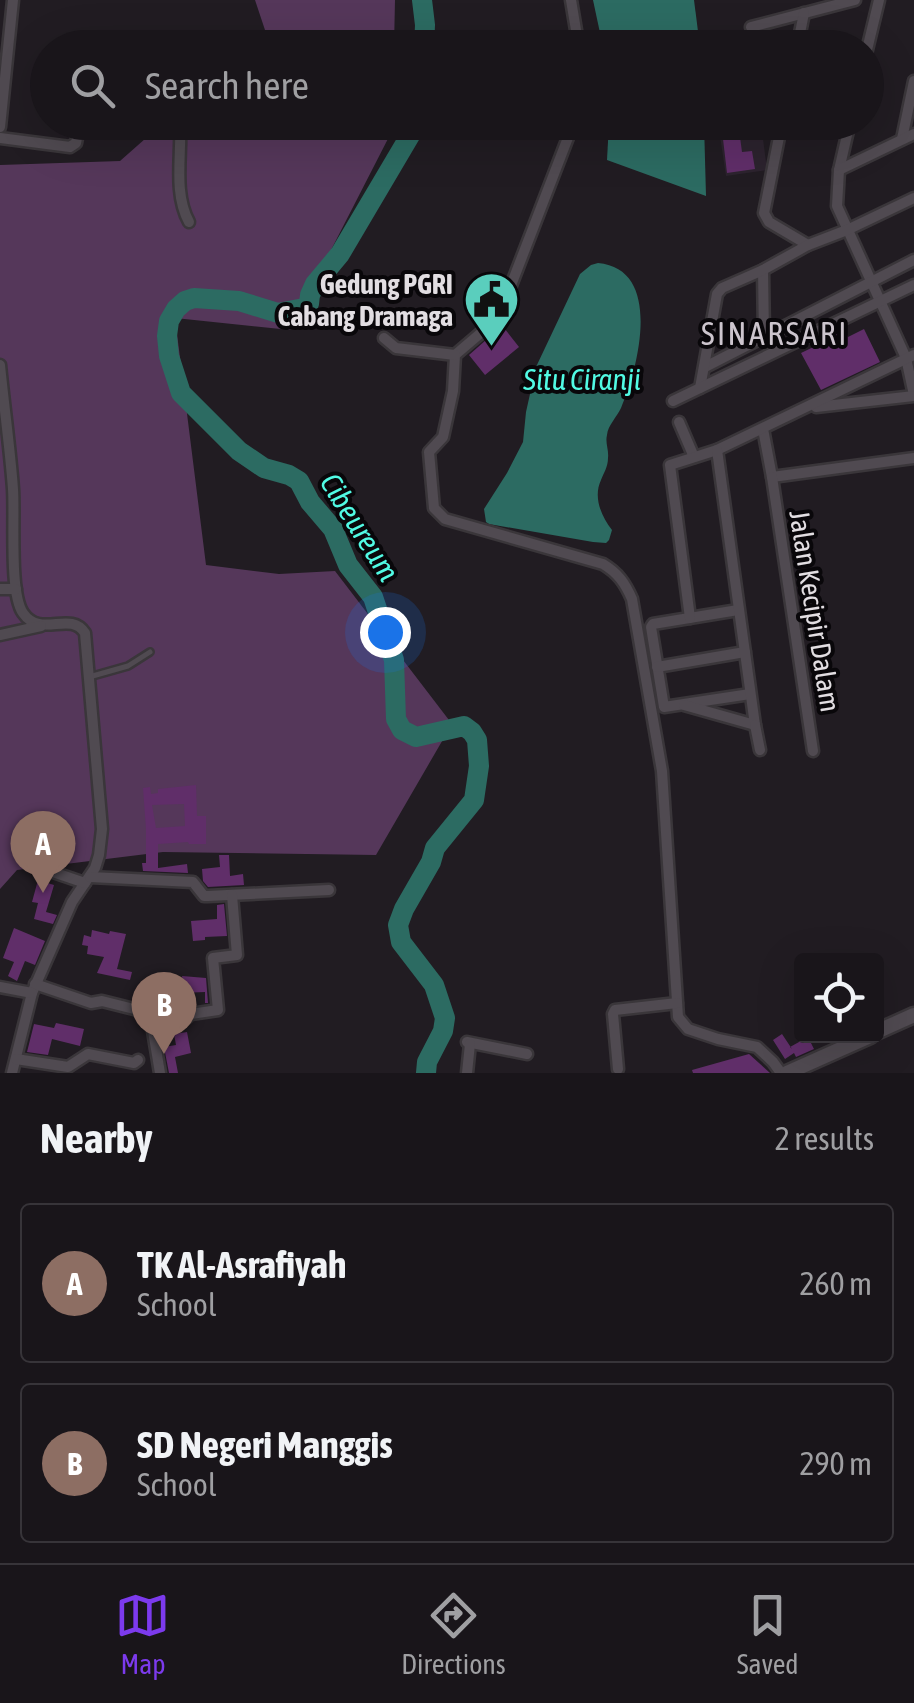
<!DOCTYPE html>
<html lang="en">
<head>
<meta charset="utf-8">
<style>
	:root { --surface:#19151a; --page:#262227; --text:#f1f3f6; --muted:#9f9fa2; --line:#373439; --accent:#7c3aed }
	body { margin:0; font-family:"Asap Condensed",sans-serif; background:var(--page); color:var(--text) }
	.controls { position:absolute; right:30px; bottom:30px; display:grid; overflow:hidden; border-radius:10px; box-shadow:0 10px 40px #0002 }
	.controls button { width:90px; height:90px; display:grid; place-items:center; padding:0; border:0; border-bottom:2px solid var(--line); background:var(--surface); color:var(--text); font:50px sans-serif }
	.you { position:absolute; left:385px; top:632px; width:35px; height:35px; margin:-25px; border:8px solid #fff; border-radius:50%; background:#1a73e8; box-shadow:0 0 0 15px #1a73e833 }
	.badge { display:grid; place-items:center; width:65px; height:65px; border-radius:50%; background:var(--accent); color:#fff; font-size:32px; font-weight:700 }
	.pin { position:absolute; translate:-50% -82px; filter:drop-shadow(0 2px 5px #0008) }
	.pin::after { content:''; position:absolute; top:52px; width:35px; height:30px; background:inherit; clip-path:polygon(0 0,100% 0,50% 100%) }
	.list { margin:0; padding:0; list-style:none }
	h2 { display:flex; justify-content:space-between; align-items:center; height:130px; margin:0; padding:0 40px; font-size:42px }
	h2 small { font-size:32px; font-weight:400; color:var(--muted) }
	.list li { display:grid; grid-template-columns:65px 1fr auto; gap:30px; align-items:center; box-sizing:border-box; height:160px; margin:0 20px 20px; padding:0 20px; border:2px solid var(--line); border-radius:10px }
	.list b { display:block; font-size:38px; white-space:nowrap }
	.list p { margin:0; font-size:32px; white-space:nowrap; color:var(--muted) }
	.list em { font-size:32px; font-style:normal; color:var(--muted) }
	.icon { flex:none; width:55px; height:55px; fill:none; stroke:currentColor; stroke-width:2; stroke-linecap:round; stroke-linejoin:round }
	.map { position:relative; flex:none; width:914px; height:1073px; overflow:hidden }
	.search { position:absolute; background:var(--surface); box-shadow:0 10px 40px #0002; left:30px; right:30px; top:30px; height:110px; display:flex; align-items:center; gap:25px; box-sizing:border-box; padding:0 35px; border-radius:55px; color:var(--muted); font-size:38px }
	.sheet { height:490px; background:var(--surface) }
	nav { display:flex; justify-content:space-around; align-items:center; box-sizing:border-box; height:140px; border-top:2px solid var(--line); background:var(--surface); font-size:28px; color:var(--muted) }
	nav a { display:grid; justify-items:center; gap:5px }
	nav .on { color:var(--accent) }
	.map>svg:first-child { display:block }
	.built { fill:#2c232e }
	.green { fill:#55375a }
	.water { fill:#2c6b62 }
	.lines { fill:none; stroke-linecap:round; stroke-linejoin:round }
	.river { stroke:#2c6b62; stroke-width:20 }
	.building { fill:#602e69; fill-rule:evenodd }
	.service-casing { stroke:#3a363a; stroke-width:10 }
	.minor-casing { stroke:#3a363a; stroke-width:15 }
	.tertiary-casing { stroke:#3a363a; stroke-width:19 }
	.service { stroke:#504a51; stroke-width:5 }
	.minor { stroke:#504a51; stroke-width:10 }
	.tertiary { stroke:#504a51; stroke-width:14 }
	.labels { text-anchor:middle; dominant-baseline:central; stroke-width:8; stroke-linejoin:round; paint-order:stroke }
	.poi-label { font-size:28px; font-weight:bold; fill:#e2dee2; stroke:#09070a; text-anchor:end }
	.street-label { font-size:28px; fill:#e2dee2; stroke:#09070a }
	.water-label { font-size:30px; font-style:italic; fill:#51fae4; stroke:#09070a }
	.quarter-label { font-size:32px; letter-spacing:2.5px; fill:#ccc5cd; stroke:#09070a }
</style>
</head>
<body>
<div class="map">
<svg width="914" height="1073" viewBox="0 0 914 1073">
	<rect width="100%" height="100%" fill="#211c22"/>
	<!-- built -->
	<polygon class="built" points="718,123 761,123 767,170 726,176"/>
	<!-- green -->
	<g class="green">
		<polygon points="255,0 395,0 394,47 246,47 265,30"/>
		<polygon points="163,123 393,123 393,129 290,330 175,318 206,565 279,574 335,571 452,724 376,855 163,852 17,870 0,889 0,165 120,161"/>
	</g>
	<!-- water -->
	<g class="water">
		<polygon points="593,0 694,0 700,47 603,47"/>
		<polygon points="609,123 704,123 706,196 607,160"/>
		<path d="M 598,263 C 664,269 638,369 621,408 C 617,417 608,425 607,435 C 605,443 609,450 608,458 C 608,467 604,472 601,480 C 593,497 601,516 612,530 L 609,540 L 606,543 L 593,542 L 489,524 L 486,522 L 484,509 L 507,473 L 523,442 L 526,412 L 536,367 L 580,274 L 591,265 Z"/>
	</g>
	<g class="lines">
		<!-- river -->
		<g class="river">
			<polyline points="422,0 425,25 424,48"/>
			<polyline points="418,122 340,254 315,284 310,295 309,304 304,308 278,313 239,301 194,298 185,301 176,309 169,321 167,336 169,356 181,393 239,451 264,468 289,475 299,481 310,502 333,529 348,565 373,597 394,660 396,719 402,730 416,737 464,726 472,732 477,740 479,766 474,800 435,848 431,862 404,909 398,925 401,942 434,985 445,1018 443,1031 427,1062 426,1073"/>
		</g>
	</g>
	<!-- building -->
	<g class="building">
		<polygon points="721,122 738,122 742,152 752,151 755,169 727,173"/>
		<polygon points="501,324 519,347 485,375 469,355 495,332"/>
		<polygon points="844,329 848,337 864,329 880,362 821,390 801,353 830,339 829,336"/>
		<path d="M 196,785 L 197,816 L 206,816 L 206,844 L 189,844 L 188,842 L 158,844 L 158,868 L 187,864 L 188,873 L 143,871 L 142,863 L 146,863 L 146,829 L 143,788 L 150,787 L 151,794 L 158,793 L 158,789 ZM 184,804 L 185,826 L 156,828 L 152,805 Z"/>
		<polygon points="219,855 229,855 230,876 243,874 244,885 208,887 203,881 202,869 220,867"/>
		<polygon points="38,880 54,885 46,912 57,915 53,924 34,919 38,903 32,902"/>
		<polygon points="224,904 227,936 205,937 205,940 193,941 191,921 217,919 217,905"/>
		<polygon points="14,928 45,941 35,965 25,961 17,981 8,976 14,962 3,958"/>
		<polygon points="92,930 109,934 110,931 126,934 117,969 132,972 130,980 97,973 104,957 87,954 88,946 82,945 84,935 91,937"/>
		<polygon points="182,976 206,978 208,1003 205,1003 205,992 181,993 166,996 166,993 160,993 159,987 183,984"/>
		<polygon points="56,1023 84,1029 80,1046 52,1039 48,1055 27,1052 34,1024 54,1028"/>
		<polygon points="187,1032 191,1053 175,1057 178,1073 169,1073 164,1047 176,1045 174,1034"/>
		<polygon points="782,1034 792,1049 790,1047 808,1037 814,1049 796,1057 794,1053 785,1059 773,1040"/>
		<polygon points="749,1054 770,1073 693,1073 692,1070"/>
	</g>
	<g class="lines">
		<defs>
			<polyline id="service" points="89,677 128,666 150,652"/>
			<g id="minor">
				<polyline points="571,0 579,48"/>
				<polyline points="751,27 855,0"/>
				<polyline points="797,48 804,13"/>
				<polyline points="866,54 879,0"/>
				<path d="M 180,122 C 182,154 173,193 189,222"/>
				<path d="M 574,122 L 505,301 L 489,326 L 455,355 L 453,391 L 443,437 L 429,452 L 434,508 L 445,519 L 603,564 C 618,573 625,583 632,599 L 662,771 L 678,1017 L 688,1029 L 718,1039 L 757,1047 L 773,1062 L 781,1073"/>
				<polyline points="782,122 764,213 769,222 808,245"/>
				<polyline points="850,122 839,170 837,206 906,358 914,395"/>
				<polyline points="0,127 13,0"/>
				<polyline points="0,138 70,147 76,143 80,122"/>
				<polyline points="902,139 914,81"/>
				<polyline points="839,170 914,134"/>
				<polyline points="763,270 764,337"/>
				<polyline points="384,338 396,348 455,355"/>
				<path d="M 0,365 C 4,406 10,448 13,489 C 15,518 9,593 23,613 C 41,639 70,610 85,633 L 102,829 L 99,855 L 95,868 L 72,902 L 32,993 L 12,1073"/>
				<polyline points="705,367 914,260"/>
				<polyline points="700,388 717,294 722,288 763,270 808,245 847,230 914,198"/>
				<polyline points="673,401 914,285"/>
				<polyline points="816,407 914,396"/>
				<polyline points="679,422 694,457"/>
				<polyline points="763,429 772,477 914,458"/>
				<polyline points="772,477 813,751"/>
				<polyline points="0,589 16,589"/>
				<polyline points="738,610 653,624 651,627 664,707 750,694"/>
				<polyline points="690,618 670,465 717,450 914,355"/>
				<polyline points="0,635 41,626"/>
				<polyline points="657,667 745,652"/>
				<polyline points="684,705 755,725 717,450"/>
				<polyline points="755,725 760,750"/>
				<polyline points="44,869 85,883"/>
				<polyline points="90,877 193,882 204,896 208,896 329,890"/>
				<polyline points="35,984 91,1003 102,1001 150,1013 160,1073"/>
				<polyline points="0,987 32,993"/>
				<polyline points="147,1011 169,1007 176,1020 185,1019 191,1014 218,1010 213,958 237,955 232,895"/>
				<polyline points="467,1042 527,1054"/>
				<polyline points="16,1059 68,1067 88,1054 134,1063 138,1060"/>
				<polyline points="618,1069 613,1014 615,1010 677,1003"/>
				<polyline points="467,1073 470,1044"/>
			</g>
			<g id="tertiary">
				<polyline points="876,1032 914,1015"/>
				<polyline points="787,1073 870,1036"/>
			</g>
		</defs>
		<!-- service casing -->
		<use href="#service" class="service-casing"/>
		<!-- minor casing -->
		<use href="#minor" class="minor-casing"/>
		<!-- tertiary casing -->
		<use href="#tertiary" class="tertiary-casing"/>
		<!-- service -->
		<use href="#service" class="service"/>
		<!-- minor -->
		<use href="#minor" class="minor"/>
		<!-- tertiary -->
		<use href="#tertiary" class="tertiary"/>
	</g>
	<!-- icons -->
	<defs>
		<symbol id="civic-pin" viewBox="-11 -11 22 30"><path d="M0 17L-7.5 6A9.5 9.5 0 1 1 7.5 6Z" fill="#5acebd" stroke="#09070a"/><path d="M-.6-6.5H3V-4.5H.6V-3L4-1V1h2V6H-6V1h2V-1L-.6-3ZM-1.2 2.5V6h2.4V2.5Z" fill="#111"/></symbol>
	</defs>
	<g fill-rule="evenodd">
		<use href="#civic-pin" x="460" y="268" width="63" height="86"/>
	</g>
	<g class="labels">
		<!-- poi labels -->
		<g class="poi-label">
			<text x="453" y="284">Gedung PGRI<tspan x="453" dy="32">Cabang Dramaga</tspan></text>
		</g>
		<!-- street labels -->
		<g class="street-label">
			<text transform="translate(815 611) rotate(81)">Jalan Kecipir Dalam</text>
		</g>
		<!-- water labels -->
		<g class="water-label">
			<text x="582" y="379">Situ Ciranji</text>
			<text transform="translate(360 527) rotate(58)">Cibeureum</text>
		</g>
		<!-- quarter labels -->
		<g class="quarter-label">
			<text x="775" y="333">SINARSARI</text>
		</g>
	</g>
</svg>
<div class="controls">
<button><svg class="icon" aria-label="locate" viewBox="0 0 24 24"><circle cx="12" cy="12" r="6"/><path d="M12 2v4M12 18v4M2 12h4M18 12h4"/></svg></button>
</div>
<div class="you"></div>
<div class="pin badge" style="left:43px;top:893px;background:#8d6e63">A</div>
<div class="pin badge" style="left:164px;top:1054px;background:#8d6e63">B</div>
<div class="search"><svg class="icon" aria-label="search" viewBox="0 0 24 24"><circle cx="10" cy="10" r="6"/><path d="M15 15l6 6"/></svg>Search here</div>
</div>
<section class="sheet">
<h2>Nearby<small>2 results</small></h2>
<ul class="list">
<li><span class="badge" style="background:#8d6e63">A</span><div><b>TK Al-Asrafiyah</b><p>School</p></div><em>260 m</em></li>
<li><span class="badge" style="background:#8d6e63">B</span><div><b>SD Negeri Manggis</b><p>School</p></div><em>290 m</em></li>
</ul>
</section>
<nav>
<a class="on"><svg class="icon" aria-label="map" viewBox="0 0 24 24"><path d="M3 6l6-2 6 2 6-2v14l-6 2-6-2-6 2zM9 4v14M15 6v14"/></svg>Map</a>
<a><svg class="icon" aria-label="directions" viewBox="0 0 24 24"><path d="M12 3l9 9-9 9-9-9zM9 14v-3h6M13 9l2 2-2 2"/></svg>Directions</a>
<a><svg class="icon" aria-label="saved" viewBox="0 0 24 24"><path d="M7 4h10v16l-5-4-5 4z"/></svg>Saved</a>
</nav>
</body>
</html>
